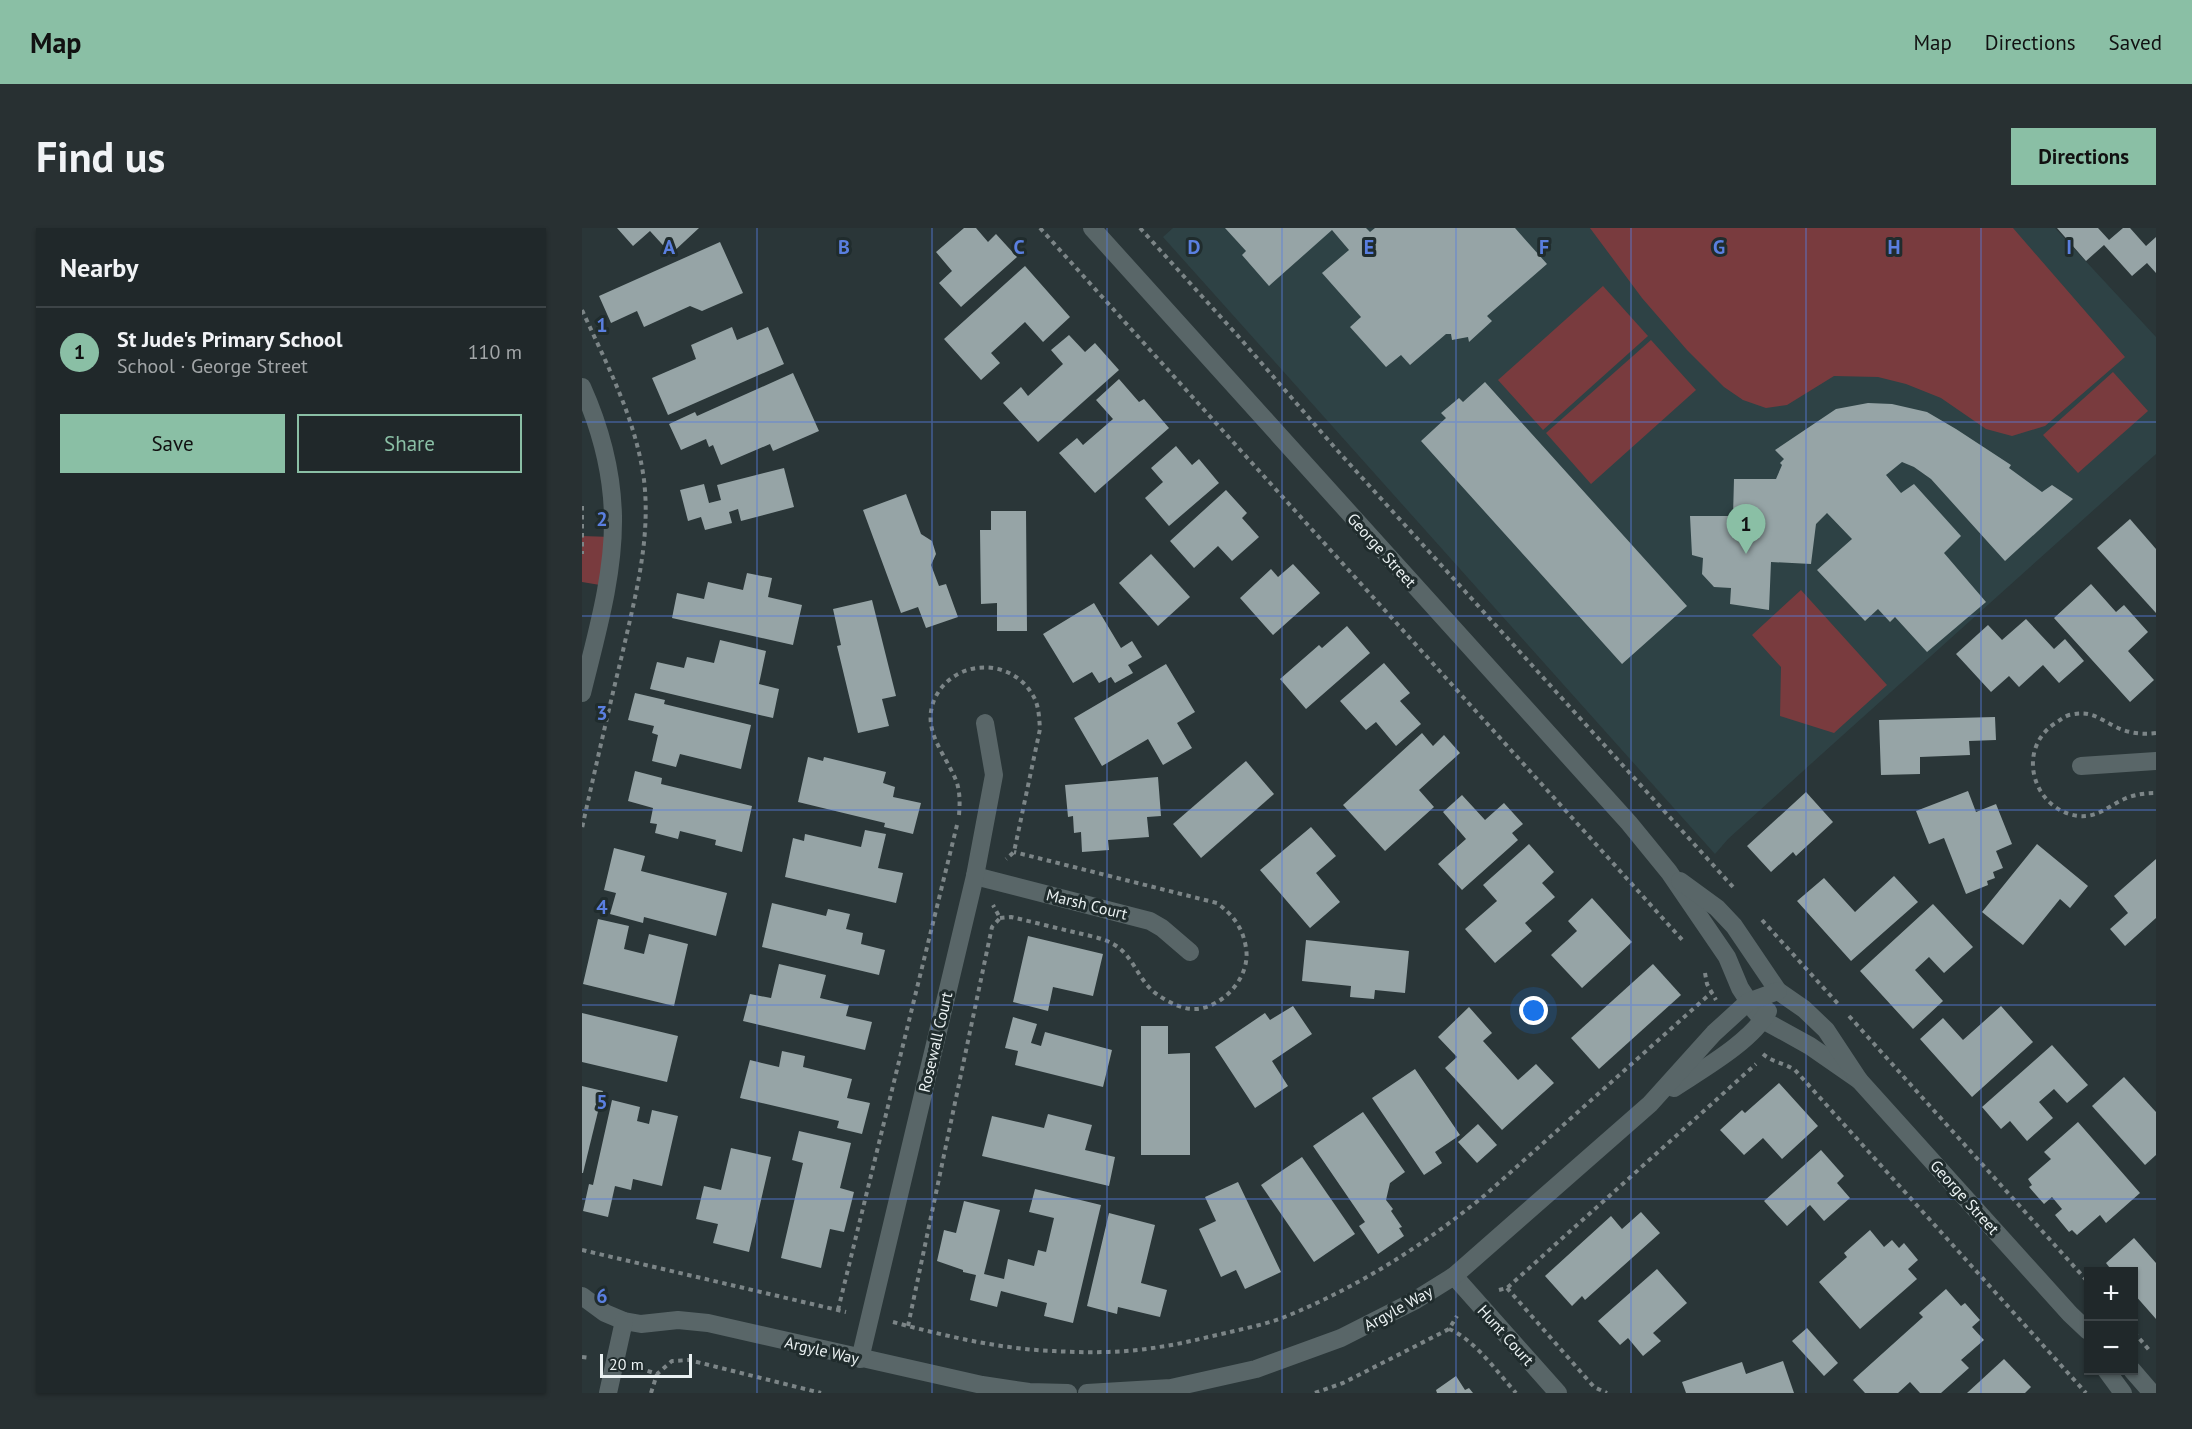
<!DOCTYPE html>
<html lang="en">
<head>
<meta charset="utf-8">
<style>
	:root { --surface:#20282a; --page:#283032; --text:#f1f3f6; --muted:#a2a6a8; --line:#3d4447; --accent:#8abfa5 }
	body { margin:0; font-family:"PT Sans",sans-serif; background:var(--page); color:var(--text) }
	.controls { position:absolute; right:18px; bottom:18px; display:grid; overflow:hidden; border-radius:0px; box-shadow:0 2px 4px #0004 }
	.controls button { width:54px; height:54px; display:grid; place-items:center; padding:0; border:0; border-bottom:2px solid var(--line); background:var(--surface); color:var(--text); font:30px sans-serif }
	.scale { position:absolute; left:18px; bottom:15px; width:92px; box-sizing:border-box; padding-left:6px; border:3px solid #eaf1f2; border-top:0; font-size:16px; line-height:21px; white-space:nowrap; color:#eaf1f2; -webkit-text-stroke:4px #202c2d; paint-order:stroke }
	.you { position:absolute; left:952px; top:783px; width:21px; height:21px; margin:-15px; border:4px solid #fff; border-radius:50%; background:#1a73e8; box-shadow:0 0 0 9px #1a73e833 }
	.badge { display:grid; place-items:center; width:39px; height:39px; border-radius:50%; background:var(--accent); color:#111; font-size:20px; font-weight:700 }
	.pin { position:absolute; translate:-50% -50px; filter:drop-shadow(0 2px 3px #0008) }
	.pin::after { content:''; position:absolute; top:32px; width:21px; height:18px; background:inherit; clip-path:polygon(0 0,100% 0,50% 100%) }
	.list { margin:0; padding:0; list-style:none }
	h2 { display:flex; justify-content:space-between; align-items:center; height:78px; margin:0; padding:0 24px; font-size:26px }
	h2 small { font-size:20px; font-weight:400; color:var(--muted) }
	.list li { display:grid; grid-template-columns:39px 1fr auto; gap:18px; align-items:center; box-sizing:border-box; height:90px; padding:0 24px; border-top:2px solid var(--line) }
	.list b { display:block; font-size:22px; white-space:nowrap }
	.list p { margin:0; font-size:20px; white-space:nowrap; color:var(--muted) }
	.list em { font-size:20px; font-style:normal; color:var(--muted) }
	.actions { display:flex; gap:12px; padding:18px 24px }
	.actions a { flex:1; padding:14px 0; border:2px solid var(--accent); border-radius:0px; text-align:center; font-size:21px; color:var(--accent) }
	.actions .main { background:var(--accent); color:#111 }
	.map { position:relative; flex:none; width:1574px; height:1165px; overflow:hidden; border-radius:0px }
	header { display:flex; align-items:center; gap:36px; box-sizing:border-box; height:84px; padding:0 30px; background:var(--accent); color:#111 }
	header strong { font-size:28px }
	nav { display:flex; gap:33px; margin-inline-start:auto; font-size:21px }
	.intro { display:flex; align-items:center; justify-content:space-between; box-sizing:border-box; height:144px; padding:0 36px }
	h1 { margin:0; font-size:42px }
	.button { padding:15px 27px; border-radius:0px; background:var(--accent); color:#111; font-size:21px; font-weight:700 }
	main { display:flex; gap:36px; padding:0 36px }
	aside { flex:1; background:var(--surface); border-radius:0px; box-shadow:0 2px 4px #0004 }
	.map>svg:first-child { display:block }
	.built { fill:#2e4245 }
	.green { fill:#793b3e }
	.building { fill:#96a4a6 }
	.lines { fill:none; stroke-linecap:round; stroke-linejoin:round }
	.path { stroke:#7c8587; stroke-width:4; stroke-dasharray:4.5 4.5; stroke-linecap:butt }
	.street { stroke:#596668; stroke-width:18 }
	.grid { fill:none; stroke:#5a7fe0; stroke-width:1.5; stroke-opacity:0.55 }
	.labels { text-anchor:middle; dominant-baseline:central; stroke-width:6; stroke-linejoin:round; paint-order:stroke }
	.street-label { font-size:16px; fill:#eaf1f2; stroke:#202c2d }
	.grid-label { font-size:20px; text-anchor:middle; font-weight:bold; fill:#5a7fe0; stroke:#202c2d; stroke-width:6; stroke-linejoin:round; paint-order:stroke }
</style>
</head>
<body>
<header>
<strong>Map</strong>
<nav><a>Map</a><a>Directions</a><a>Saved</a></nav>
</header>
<div class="intro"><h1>Find us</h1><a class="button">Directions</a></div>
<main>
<aside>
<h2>Nearby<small></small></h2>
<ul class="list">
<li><span class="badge">1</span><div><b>St Jude's Primary School</b><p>School · George Street</p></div><em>110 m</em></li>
</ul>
<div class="actions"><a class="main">Save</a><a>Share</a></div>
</aside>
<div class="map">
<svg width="1574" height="1165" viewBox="0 0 1574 1165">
	<rect width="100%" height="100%" fill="#2a3638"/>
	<!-- built -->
	<polygon class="built" points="591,0 1473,0 1574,109 1574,226 1241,525 1146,611 1133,626 581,9"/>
	<!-- green -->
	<g class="green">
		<polygon points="1008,0 1431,0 1543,129 1463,198 1430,208 1404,201 1359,170 1324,156 1296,149 1252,148 1205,177 1184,180 1161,172 1142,159 1105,122 1060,70"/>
		<polygon points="1021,58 1066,108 961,202 916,152"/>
		<polygon points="1069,112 1114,162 1009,256 964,205"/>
		<polygon points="1531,144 1566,183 1496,245 1461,207"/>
		<polygon points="0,308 30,309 24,358 0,354"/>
		<polygon points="1219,362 1305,457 1252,505 1198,488 1199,439 1170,407"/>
	</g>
	<!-- building -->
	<g class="building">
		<polygon points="35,0 117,0 89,26 68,3 51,18"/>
		<polygon points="382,0 394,0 406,14 414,6 435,29 379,79 357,55 370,43 354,24"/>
		<polygon points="643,0 784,0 788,4 793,0 933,0 965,36 905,88 910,93 887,114 886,109 870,112 869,106 864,106 828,137 819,127 804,139 768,99 779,89 740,45 767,22 750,2 687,58 660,27 664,23"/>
		<polygon points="1475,0 1516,0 1527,12 1541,0 1548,0 1564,18 1574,9 1574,45 1565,35 1550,48 1522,17 1504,33"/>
		<polygon points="138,14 161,65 120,83 108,78 62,99 55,83 29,95 17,68"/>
		<polygon points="443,38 488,89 461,114 443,94 409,125 418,135 399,152 362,111"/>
		<polygon points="150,99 155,112 186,99 202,136 86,187 70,150 114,131 109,117"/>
		<polygon points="487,107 503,124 513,115 537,142 456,214 421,175 439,159 446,168 481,136 469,122"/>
		<polygon points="211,145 237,203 191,223 188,216 139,237 131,217 127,219 124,211 99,222 87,196 113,184 115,188"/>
		<polygon points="537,151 557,174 562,171 587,200 513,265 477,225 495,210 501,217 531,191 514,172"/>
		<polygon points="903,154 1105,378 1040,436 839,213 864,190 859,185 877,170 881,174"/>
		<polygon points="1286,175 1310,176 1345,184 1374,201 1429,237 1427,240 1460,264 1470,257 1491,271 1423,333 1349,251 1332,239 1320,234 1304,247 1319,265 1332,256 1379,308 1362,325 1404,374 1345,424 1313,389 1308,394 1296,381 1283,393 1235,342 1270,311 1245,285 1234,296 1229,336 1189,334 1187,382 1148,376 1149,360 1132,359 1120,346 1121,330 1110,327 1108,288 1151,288 1152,251 1194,251 1200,237 1198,235 1202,231 1193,222 1254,181"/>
		<polygon points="594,218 610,237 617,231 637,255 587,298 563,270 581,254 569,240"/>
		<polygon points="202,240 212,279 159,293 156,281 147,284 150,295 123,302 119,289 106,293 98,262 122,256 127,275 139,272 135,257"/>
		<polygon points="644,262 665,285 660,290 677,309 650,333 636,318 612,340 588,313"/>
		<polygon points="324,266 339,306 350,313 354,326 349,337 357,358 364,356 376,389 344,400 336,379 319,385 281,282"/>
		<polygon points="409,283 444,283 445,403 415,403 415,375 399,376 398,302 409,302"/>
		<polygon points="1548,291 1574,321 1574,385 1515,320"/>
		<polygon points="569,326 608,369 576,398 537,355"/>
		<polygon points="711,336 738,365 691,407 658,370 689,341 696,349"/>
		<polygon points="165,345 190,350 186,369 220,377 211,417 90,390 95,365 122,371 126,354 161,362"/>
		<polygon points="1509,356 1534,384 1542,377 1566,404 1546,423 1572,452 1548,474 1472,390"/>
		<polygon points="290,372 314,468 300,471 307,498 276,505 255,418 259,417 251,381"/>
		<polygon points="512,375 539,420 550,413 560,429 546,437 551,445 533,455 529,449 517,455 510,444 491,455 461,406"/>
		<polygon points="1444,391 1472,421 1483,411 1502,433 1477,455 1461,437 1437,459 1427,448 1409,464 1374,426 1406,397 1420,412"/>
		<polygon points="765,398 788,425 724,481 698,451 737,417 740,420"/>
		<polygon points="138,412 184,423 177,456 197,461 191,490 68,461 75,434 102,440 105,429 132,435"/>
		<polygon points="802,435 828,465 818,473 839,496 814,518 794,494 784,502 758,473"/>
		<polygon points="584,436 613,484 595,495 610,520 581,537 566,511 520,538 492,490"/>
		<polygon points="53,465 83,472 82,476 169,497 159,541 98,526 94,539 70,533 76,507 70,505 72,498 46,492"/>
		<polygon points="1413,489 1414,512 1387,513 1388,527 1338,529 1338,546 1299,547 1297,492"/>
		<polygon points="840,505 851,518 862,507 878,525 837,562 852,579 803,623 761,577"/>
		<polygon points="226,529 241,533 242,529 304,544 301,555 313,559 311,569 339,575 331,606 302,599 303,595 216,574"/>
		<polygon points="664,533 692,566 619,630 591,596"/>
		<polygon points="53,543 80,550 79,556 170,578 160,624 133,617 134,612 98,603 96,611 73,605 75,596 68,595 71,580 46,573"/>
		<polygon points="576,549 579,588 565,589 567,609 526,612 527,622 500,624 499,604 492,605 491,588 486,589 483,557"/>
		<polygon points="1386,563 1394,584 1414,576 1430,616 1414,623 1421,640 1411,644 1413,650 1405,653 1406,657 1384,666 1362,610 1347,616 1334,583"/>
		<polygon points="1224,564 1251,594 1214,628 1211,624 1189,644 1165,618"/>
		<polygon points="880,567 903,592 922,575 941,596 930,605 936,612 880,662 856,636 884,611 861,584"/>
		<polygon points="729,599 754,628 734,645 758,674 728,700 678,642"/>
		<polygon points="283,602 304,606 296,640 321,645 314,675 203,649 211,610 222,613 223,606 279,619"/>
		<polygon points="947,616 972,644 960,655 973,669 943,695 950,703 913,735 883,701 915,673 901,657"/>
		<polygon points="1455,616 1506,658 1488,680 1478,671 1441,717 1400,684"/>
		<polygon points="32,620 63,628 59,643 145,665 134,708 62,689 61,695 28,686 34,665 22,662"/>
		<polygon points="1574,631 1574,690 1543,718 1528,701 1546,685 1532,668"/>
		<polygon points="1312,648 1336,674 1269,733 1215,673 1242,650 1273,684"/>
		<polygon points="1010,670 1050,714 1000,760 969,727 995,703 986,693"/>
		<polygon points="190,675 244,688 246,681 268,686 264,701 281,705 279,716 303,722 297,747 180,719"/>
		<polygon points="1351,676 1391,719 1362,745 1347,729 1333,742 1361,773 1331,801 1278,743"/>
		<polygon points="16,691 47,698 42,721 62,726 67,706 106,716 92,778 1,756"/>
		<polygon points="446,708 521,726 511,768 471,759 466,783 431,774"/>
		<polygon points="724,712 827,723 823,765 793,762 792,771 768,769 769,758 720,753"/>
		<polygon points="197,736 244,747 238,770 267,777 264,788 290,794 283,822 161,793 168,766 189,770"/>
		<polygon points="1071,736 1099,767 1017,841 989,810"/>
		<polygon points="711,778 730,806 690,833 706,858 673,880 633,819 683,785 688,792"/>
		<polygon points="1419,778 1451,814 1390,869 1338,811 1361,790 1381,812"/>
		<polygon points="887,779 910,805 901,813 936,852 954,836 972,855 920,902 863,840 875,829 856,809"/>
		<polygon points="0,785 96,808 85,854 0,834"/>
		<polygon points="431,789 455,796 449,815 459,818 463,804 530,822 521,859 433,837 436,823 423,820"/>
		<polygon points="559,798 586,798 586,826 608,825 608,927 559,927"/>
		<polygon points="1470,817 1506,857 1485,875 1472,861 1457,874 1471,890 1445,913 1428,893 1419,901 1400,879"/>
		<polygon points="200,823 223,828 221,839 270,851 265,870 288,875 280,906 255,900 257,893 158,870 168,832 197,839"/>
		<polygon points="833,841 878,907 853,924 860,935 842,947 790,870"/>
		<polygon points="1542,849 1574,884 1574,927 1563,937 1510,878"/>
		<polygon points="1197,855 1236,898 1200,931 1181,910 1162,927 1138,902 1160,882 1163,885"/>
		<polygon points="0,858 21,863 1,945 0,945"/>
		<polygon points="30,872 58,879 55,893 67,896 70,882 96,888 80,958 51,951 49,962 33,958 26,989 1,983 7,956 11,957"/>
		<polygon points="781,884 823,944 808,955 804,972 811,981 809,983 820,999 817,1000 822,1008 796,1026 777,998 783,994 731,918"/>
		<polygon points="466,886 510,897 503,922 533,929 527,958 400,928 410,888 462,900"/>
		<polygon points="1496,894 1558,965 1524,995 1518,987 1495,1007 1490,1002 1487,1004 1473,987 1480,981 1470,969 1462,976 1447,959 1450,957 1446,951 1469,931 1462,924"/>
		<polygon points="896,896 915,917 895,935 876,914"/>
		<polygon points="217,903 269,915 258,960 272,964 262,1004 248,1001 239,1040 199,1030 221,935 210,932"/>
		<polygon points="149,920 189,929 167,1024 131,1015 136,996 114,991 122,958 139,962"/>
		<polygon points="1239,922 1262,948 1255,955 1268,970 1242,993 1228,977 1205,998 1182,973"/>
		<polygon points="720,929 773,1006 732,1034 679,957"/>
		<polygon points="656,954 699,1044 663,1061 654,1042 639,1049 617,1001 634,993 623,969"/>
		<polygon points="453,961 519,977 491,1095 462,1088 465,1075 419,1063 415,1079 388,1072 394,1047 381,1044 381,1042 355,1033 362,1002 374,1005 382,973 418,982 402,1046 422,1051 426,1031 452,1038 456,1022 464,1024 472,990 447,984"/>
		<polygon points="1059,984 1078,1005 1003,1072 1000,1068 990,1078 963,1048 1029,988 1040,1001"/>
		<polygon points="527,985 573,997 559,1055 585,1062 578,1089 536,1079 535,1086 505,1078"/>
		<polygon points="1288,1002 1302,1019 1310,1012 1317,1020 1322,1015 1336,1032 1326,1041 1335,1051 1278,1101 1237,1054 1265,1029 1262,1025"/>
		<polygon points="1552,1010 1574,1035 1574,1091 1552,1066 1552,1044 1531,1044 1524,1035"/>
		<polygon points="1075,1041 1105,1075 1071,1105 1079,1113 1061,1128 1046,1110 1038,1117 1016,1093"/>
		<polygon points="1364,1061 1379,1078 1383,1075 1398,1092 1390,1099 1402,1112 1379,1132 1387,1140 1359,1165 1338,1165 1328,1154 1316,1165 1283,1165 1271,1152 1341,1089 1337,1085"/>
		<polygon points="1225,1100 1256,1135 1242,1148 1210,1113"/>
		<polygon points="1422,1131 1449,1159 1443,1165 1385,1165"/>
		<polygon points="1201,1133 1212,1165 1104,1165 1100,1154 1160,1134 1164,1146"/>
		<polygon points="874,1148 883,1162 887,1160 891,1165 855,1165 854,1162"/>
	</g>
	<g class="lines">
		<!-- path -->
		<g class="path">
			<polyline points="458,0 1103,715"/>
			<polyline points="558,0 656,108 754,221 1151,659"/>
			<path d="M 0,82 C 25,137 54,191 62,252 C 69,312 53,369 40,427 C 26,484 13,542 0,600"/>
			<polyline points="0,278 0,326"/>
			<path d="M 1574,505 C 1560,507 1546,505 1534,499 C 1516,490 1509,482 1487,487 C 1481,489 1477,493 1472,496 C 1433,523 1452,583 1497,588 C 1517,590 1530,575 1547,569 C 1556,566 1565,565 1574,565"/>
			<path d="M 377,587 C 378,576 378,565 375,555 C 365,527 338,503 353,470 C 372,431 428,429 450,466 C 457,476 457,489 458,501 L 432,624 L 424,631"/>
			<path d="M 418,690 L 429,689 C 451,694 474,700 496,705 C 508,708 521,710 531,716 C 552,727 556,754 576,767 C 586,774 601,782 614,781 C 642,779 669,748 664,720 C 661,700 651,687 635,675 L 432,624"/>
			<polyline points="1180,692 1258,778"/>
			<polyline points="1123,745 1125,756 1134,772"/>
			<polyline points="1267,788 1506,1054"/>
			<path d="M 1181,826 C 1190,834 1202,835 1213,842 L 1504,1165"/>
			<polyline points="0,1022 264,1084"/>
			<polyline points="925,1060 1012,1159 1025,1165"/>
			<polyline points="917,1062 925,1060 1174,836"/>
			<polyline points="256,1082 375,597"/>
			<path d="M 311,1094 C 363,1108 418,1121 472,1123 C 506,1125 543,1125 577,1119 C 599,1116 621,1110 644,1105 C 664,1100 686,1096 705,1088 C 778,1058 842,1017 903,967 L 1130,764"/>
			<polyline points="326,1098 410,699 418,690 411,677"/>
			<path d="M 867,1101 C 892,1111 916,1145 934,1165"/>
			<polyline points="1552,1104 1567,1122"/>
			<polyline points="0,1129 8,1130"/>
			<polyline points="57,1140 75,1146 90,1133 107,1132 239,1165"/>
			<polyline points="69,1165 75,1146"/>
			<polyline points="733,1165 761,1155 867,1101 875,1088"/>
		</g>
		<!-- street -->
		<g class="street">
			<polyline points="510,0 1047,595 1087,644 1145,729 1158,760 1173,783 1181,792 1228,818 1277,852"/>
			<path d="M 0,159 C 18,199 30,244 31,288 C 32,348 14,408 0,465"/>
			<polyline points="1499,538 1574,533"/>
			<polyline points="393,648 568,693 580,700 608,724"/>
			<polyline points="1098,653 1135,680 1152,698 1196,763 1222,781 1244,802 1277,852 1488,1086 1506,1103"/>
			<path d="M 1092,860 C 1119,842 1171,813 1186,783"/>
			<polyline points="872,1048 976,1165"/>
			<polyline points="0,1068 23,1085 42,1093 59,1096 96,1092 126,1095 400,1157 447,1164 486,1165"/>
			<polyline points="278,1131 393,648 412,547 403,495"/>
			<polyline points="1524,1142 1541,1165"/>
			<polyline points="1550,1142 1570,1165"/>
			<polyline points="26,1165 42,1093"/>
			<polyline points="505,1165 589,1160 674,1141 759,1110 832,1073 872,1048 1068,876 1132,805 1166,774 1196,763"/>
		</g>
	</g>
	<!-- grid -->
	<path class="grid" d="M 175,0 L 175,1165M 350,0 L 350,1165M 525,0 L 525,1165M 700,0 L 700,1165M 874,0 L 874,1165M 1049,0 L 1049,1165M 1224,0 L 1224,1165M 1399,0 L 1399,1165M 0,194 L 1574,194M 0,388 L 1574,388M 0,582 L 1574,582M 0,777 L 1574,777M 0,971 L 1574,971"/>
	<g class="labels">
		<!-- street labels -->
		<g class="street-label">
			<text transform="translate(800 322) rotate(48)">George Street</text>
			<text transform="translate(505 676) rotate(14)">Marsh Court</text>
			<text transform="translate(353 814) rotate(-77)">Rosewall Court</text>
			<text transform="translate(1383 969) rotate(48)">George Street</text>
			<text transform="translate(816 1080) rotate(-29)">Argyle Way</text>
			<text transform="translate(924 1107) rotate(48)">Hunt Court</text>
			<text transform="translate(240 1122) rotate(13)">Argyle Way</text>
		</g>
	</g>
	<g class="grid-label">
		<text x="87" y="26">A</text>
		<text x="262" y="26">B</text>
		<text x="437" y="26">C</text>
		<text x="612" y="26">D</text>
		<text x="787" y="26">E</text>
		<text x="962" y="26">F</text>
		<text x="1137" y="26">G</text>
		<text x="1312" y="26">H</text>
		<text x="1487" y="26">I</text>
		<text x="20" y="104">1</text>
		<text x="20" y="298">2</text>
		<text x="20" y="492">3</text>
		<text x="20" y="686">4</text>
		<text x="20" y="881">5</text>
		<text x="20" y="1075">6</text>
	</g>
</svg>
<div class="controls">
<button>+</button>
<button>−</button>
</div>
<div class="scale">20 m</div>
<div class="you"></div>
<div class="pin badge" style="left:1164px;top:326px">1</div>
</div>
</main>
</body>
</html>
